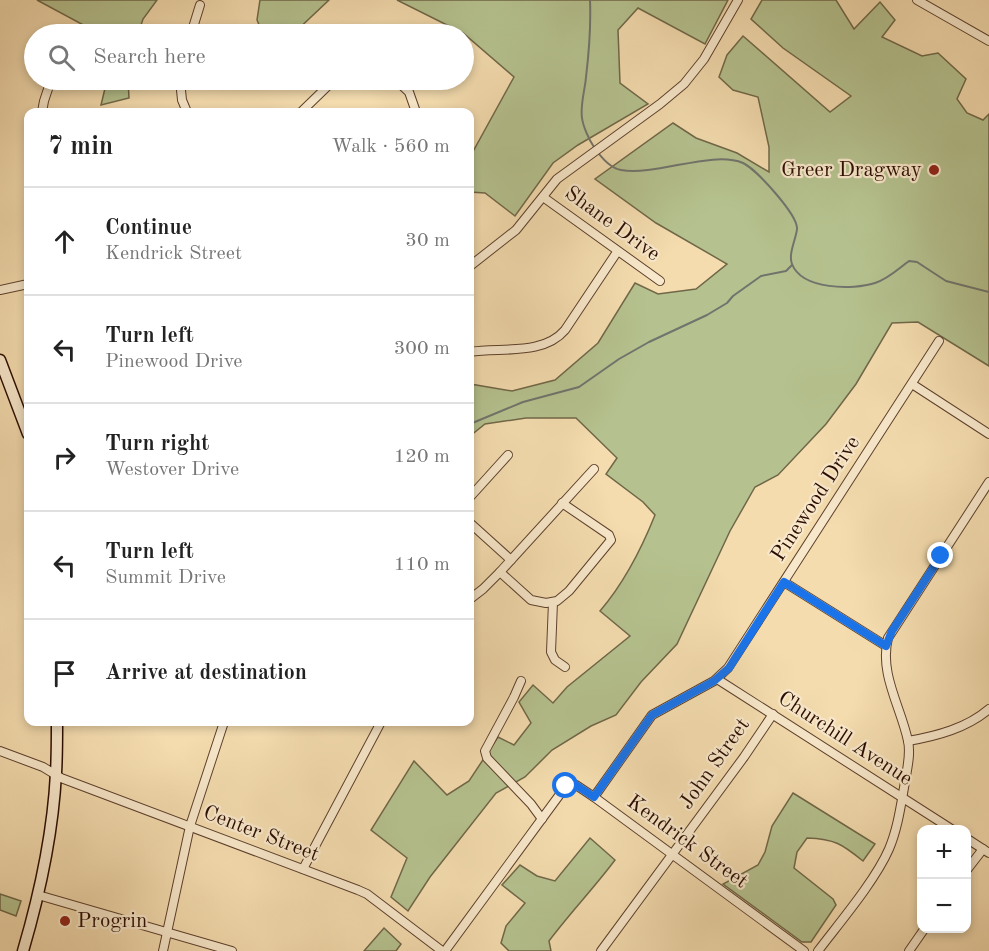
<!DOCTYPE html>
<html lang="en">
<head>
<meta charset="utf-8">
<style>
	:root { --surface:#fff; --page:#f2f2f2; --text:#222; --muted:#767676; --line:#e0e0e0 }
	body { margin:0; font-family:"Old Standard TT",serif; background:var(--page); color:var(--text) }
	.controls { position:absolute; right:18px; bottom:18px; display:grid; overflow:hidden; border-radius:12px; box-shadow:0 3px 9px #0003 }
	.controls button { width:54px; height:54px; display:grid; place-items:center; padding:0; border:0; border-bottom:2px solid var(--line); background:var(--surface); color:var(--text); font:30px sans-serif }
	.stop { position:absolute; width:18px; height:18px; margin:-14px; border:4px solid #1a73e8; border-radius:50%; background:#fff }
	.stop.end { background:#1a73e8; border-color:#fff; box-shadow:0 2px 6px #0008 }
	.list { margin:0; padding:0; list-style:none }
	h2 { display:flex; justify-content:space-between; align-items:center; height:78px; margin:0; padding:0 24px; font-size:26px }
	h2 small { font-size:20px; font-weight:400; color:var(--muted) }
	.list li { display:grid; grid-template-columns:39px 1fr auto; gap:18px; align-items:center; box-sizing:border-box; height:108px; padding:0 24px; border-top:2px solid var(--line) }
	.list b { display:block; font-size:22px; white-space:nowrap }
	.list p { margin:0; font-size:20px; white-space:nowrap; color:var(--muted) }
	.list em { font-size:20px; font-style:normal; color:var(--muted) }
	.icon { flex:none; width:33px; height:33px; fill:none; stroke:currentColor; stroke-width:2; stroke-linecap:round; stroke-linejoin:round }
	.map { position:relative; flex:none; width:989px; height:951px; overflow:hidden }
	.search { position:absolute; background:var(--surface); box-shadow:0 3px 9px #0003; left:24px; top:24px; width:450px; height:66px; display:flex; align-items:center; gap:15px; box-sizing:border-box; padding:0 21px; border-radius:33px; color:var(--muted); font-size:22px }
	.panel { position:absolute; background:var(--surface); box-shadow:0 3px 9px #0003; left:24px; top:108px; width:450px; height:618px; border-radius:12px }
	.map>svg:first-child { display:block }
	.green { fill:#b5c28f; stroke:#706748; stroke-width:1.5 }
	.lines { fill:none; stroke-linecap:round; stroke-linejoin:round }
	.stream { stroke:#71746d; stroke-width:2 }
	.minor-casing { stroke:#5d402c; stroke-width:10 }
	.secondary-casing { stroke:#2b0c00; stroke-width:13 }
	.minor { stroke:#f8e8cb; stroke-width:8 }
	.secondary { stroke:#f8e8cb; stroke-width:10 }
	.route { stroke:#1a73e8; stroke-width:8 }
	.poi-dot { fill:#8f2418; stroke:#f8e8cb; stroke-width:2 }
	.labels { text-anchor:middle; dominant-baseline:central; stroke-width:4.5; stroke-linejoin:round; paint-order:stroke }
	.poi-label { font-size:21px; fill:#2b0c00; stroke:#f8e8cb; text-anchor:end }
	.street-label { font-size:21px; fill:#2b0c00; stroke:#f8e8cb }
</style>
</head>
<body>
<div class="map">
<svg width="989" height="951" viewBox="0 0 989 951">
	<rect width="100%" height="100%" fill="#f4dcaf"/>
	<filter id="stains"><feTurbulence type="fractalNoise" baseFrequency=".00333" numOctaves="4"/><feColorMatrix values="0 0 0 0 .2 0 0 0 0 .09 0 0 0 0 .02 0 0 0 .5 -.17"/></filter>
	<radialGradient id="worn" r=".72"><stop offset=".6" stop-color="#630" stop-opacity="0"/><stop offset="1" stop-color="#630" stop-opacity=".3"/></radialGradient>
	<!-- green -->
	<g class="green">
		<polygon points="37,0 157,0 143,19 138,34 100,34"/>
		<polygon points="260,0 329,0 293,34 263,34 257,20"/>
		<polygon points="397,0 728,0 705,44 638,8 618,30 620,83 648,104 578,145 553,163 515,216 485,193 470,192 470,157 514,77 463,33"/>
		<path d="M 762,0 L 836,0 L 854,29 L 880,2 L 895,20 L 882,37 L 922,56 L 938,53 L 966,79 L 957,99 L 967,113 L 983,120 L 989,114 L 989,366 L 918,322 L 892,323 L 856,384 L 826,424 L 778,475 L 755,487 L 730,531 L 677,644 L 641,682 L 616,715 L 591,726 L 552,750 L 525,777 L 496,793 L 430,877 L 408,911 L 391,897 L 407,858 L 371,830 L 414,761 L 447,795 L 469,781 L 498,737 L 514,745 L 531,723 L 519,702 L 533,685 L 553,703 L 567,687 L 630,636 L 600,611 C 624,583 641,550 655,515 L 643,502 L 606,474 L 617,458 L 576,418 L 526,418 L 485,424 L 470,436 L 470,384 L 512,391 L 555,380 L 598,343 L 635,283 L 658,294 L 696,289 L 727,264 L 656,223 L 595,179 L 673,123 L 696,138 L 737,153 L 769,172 L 769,147 L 758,97 L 733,90 L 719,77 L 727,55 L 743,36 L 830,112 L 851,96 L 783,48 L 751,19 Z"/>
		<polygon points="107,80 128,80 129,98 101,105"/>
		<path d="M 793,793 L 875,844 L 863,861 C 842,844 835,839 807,838 L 797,852 L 794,868 L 833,899 L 836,905 L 811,942 L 802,942 L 723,884 L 758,865 L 765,852 L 772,826 Z"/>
		<path d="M 590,838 L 615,860 C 594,888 570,913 549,941 L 551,951 L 509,951 L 501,943 L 506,926 L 525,903 L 502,885 L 520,865 L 537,876 L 555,881 Z"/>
		<polygon points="0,894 21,901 16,916 0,910"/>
		<polygon points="384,928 401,944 396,951 364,951"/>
	</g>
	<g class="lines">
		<!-- stream -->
		<g class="stream">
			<path d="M 590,0 C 591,25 589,52 586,77 C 585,90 580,105 582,118 C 583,126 589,140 594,147 C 600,156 610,168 621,170 C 657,176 712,150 743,163 C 756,169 798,215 797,229 C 796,239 788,254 792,264 C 802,290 853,290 875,283 C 888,279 898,269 909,261 L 917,262 L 946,281 L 989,292"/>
			<polyline points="470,424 523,402 579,387 619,359 649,342 707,315 727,303 733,296 761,276 786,271 792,265"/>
		</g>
		<defs>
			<g id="minor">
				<polyline points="917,0 989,41"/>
				<polyline points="191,34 200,5"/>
				<polyline points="180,80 182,100 187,112"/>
				<polyline points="396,80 409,92 416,112"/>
				<polyline points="42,112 44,101 51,80"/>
				<polyline points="301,112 334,80"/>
				<polyline points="543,197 660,281"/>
				<polyline points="470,266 516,230 557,179 660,104 684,84 704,59 738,0"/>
				<polyline points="0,290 28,284"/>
				<path d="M 470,352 C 500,347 543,356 565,330 L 617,252"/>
				<polyline points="912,384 989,434"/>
				<polyline points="470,497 508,455"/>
				<polyline points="470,523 511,560"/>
				<polyline points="500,572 531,600 546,603 557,601 569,591 611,540 609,535 562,503"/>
				<polyline points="784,582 886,646"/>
				<polyline points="470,599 483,589 500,572 594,469"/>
				<polyline points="553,602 551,652 555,660 565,667"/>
				<polyline points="717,679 953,830"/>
				<polyline points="521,681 514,697 485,751 487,758 531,804 542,819"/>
				<path d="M 908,741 C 937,736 967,728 989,709"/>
				<polyline points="0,751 43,767 61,778 358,890 367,894 442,951"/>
				<polyline points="594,797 652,715 714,681 728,668 939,341"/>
				<polyline points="966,838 989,853"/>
				<polyline points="303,869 381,722"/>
				<polyline points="966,871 983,849"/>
				<polyline points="38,895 232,951"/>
				<polyline points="163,951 190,826 224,722"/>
				<polyline points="445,951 566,786 570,783 576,785 594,797 804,951"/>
				<polyline points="601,951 744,757 773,714"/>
				<path d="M 818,951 C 840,922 875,881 889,849 C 898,828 901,804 905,782 C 907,769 911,754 908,741 C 901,707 879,674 888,638 L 989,482"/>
				<polyline points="909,951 925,928"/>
			</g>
			<g id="secondary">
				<polyline points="0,360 28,434"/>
				<path d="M 23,951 C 40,893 53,833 56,773 C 57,756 57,739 57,722"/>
			</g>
		</defs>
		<!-- minor casing -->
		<use href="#minor" class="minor-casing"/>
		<!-- secondary casing -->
		<use href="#secondary" class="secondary-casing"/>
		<!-- minor -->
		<use href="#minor" class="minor"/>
		<!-- secondary -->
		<use href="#secondary" class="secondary"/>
	</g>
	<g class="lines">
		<!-- route -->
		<polyline class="route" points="566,786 573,783 594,797 652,715 714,681 729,668 784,582 886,646 892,631 941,556"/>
	</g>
	<!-- markers -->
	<g class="poi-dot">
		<circle cx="934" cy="170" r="6"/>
		<circle cx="65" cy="921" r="6"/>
	</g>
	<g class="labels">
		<!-- poi labels -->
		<g class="poi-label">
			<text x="922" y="170">Greer Dragway</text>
			<text x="77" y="921" text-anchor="start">Progrin</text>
		</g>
		<!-- street labels -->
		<g class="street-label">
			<text transform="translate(612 224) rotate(36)">Shane Drive</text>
			<text transform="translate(816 499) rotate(-57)">Pinewood Drive</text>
			<text transform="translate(845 739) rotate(33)">Churchill Avenue</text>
			<text transform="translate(715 764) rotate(-55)">John Street</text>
			<text transform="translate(261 834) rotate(21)">Center Street</text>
			<text transform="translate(687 842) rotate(36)">Kendrick Street</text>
		</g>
	</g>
	<rect width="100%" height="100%" filter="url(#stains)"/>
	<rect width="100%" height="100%" fill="url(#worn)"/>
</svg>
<div class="controls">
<button>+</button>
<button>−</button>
</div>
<div class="stop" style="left:566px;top:786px"></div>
<div class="stop end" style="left:941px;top:556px"></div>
<div class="search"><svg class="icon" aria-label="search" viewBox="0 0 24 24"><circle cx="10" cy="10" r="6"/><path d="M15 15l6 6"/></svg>Search here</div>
<section class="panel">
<h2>7 min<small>Walk · 560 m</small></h2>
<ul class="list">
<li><svg class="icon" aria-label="ahead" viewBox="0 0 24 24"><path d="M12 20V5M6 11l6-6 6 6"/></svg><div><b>Continue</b><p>Kendrick Street</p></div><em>30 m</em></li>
<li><svg class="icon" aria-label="left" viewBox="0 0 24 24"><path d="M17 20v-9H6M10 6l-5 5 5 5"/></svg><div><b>Turn left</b><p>Pinewood Drive</p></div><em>300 m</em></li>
<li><svg class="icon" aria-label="right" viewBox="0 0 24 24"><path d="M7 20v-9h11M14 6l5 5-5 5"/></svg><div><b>Turn right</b><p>Westover Drive</p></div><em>120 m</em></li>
<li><svg class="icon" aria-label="left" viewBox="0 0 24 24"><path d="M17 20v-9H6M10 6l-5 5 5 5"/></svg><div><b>Turn left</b><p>Summit Drive</p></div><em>110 m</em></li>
<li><svg class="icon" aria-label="arrive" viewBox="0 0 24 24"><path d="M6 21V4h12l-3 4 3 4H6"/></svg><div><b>Arrive at destination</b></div></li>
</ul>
</section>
</div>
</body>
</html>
